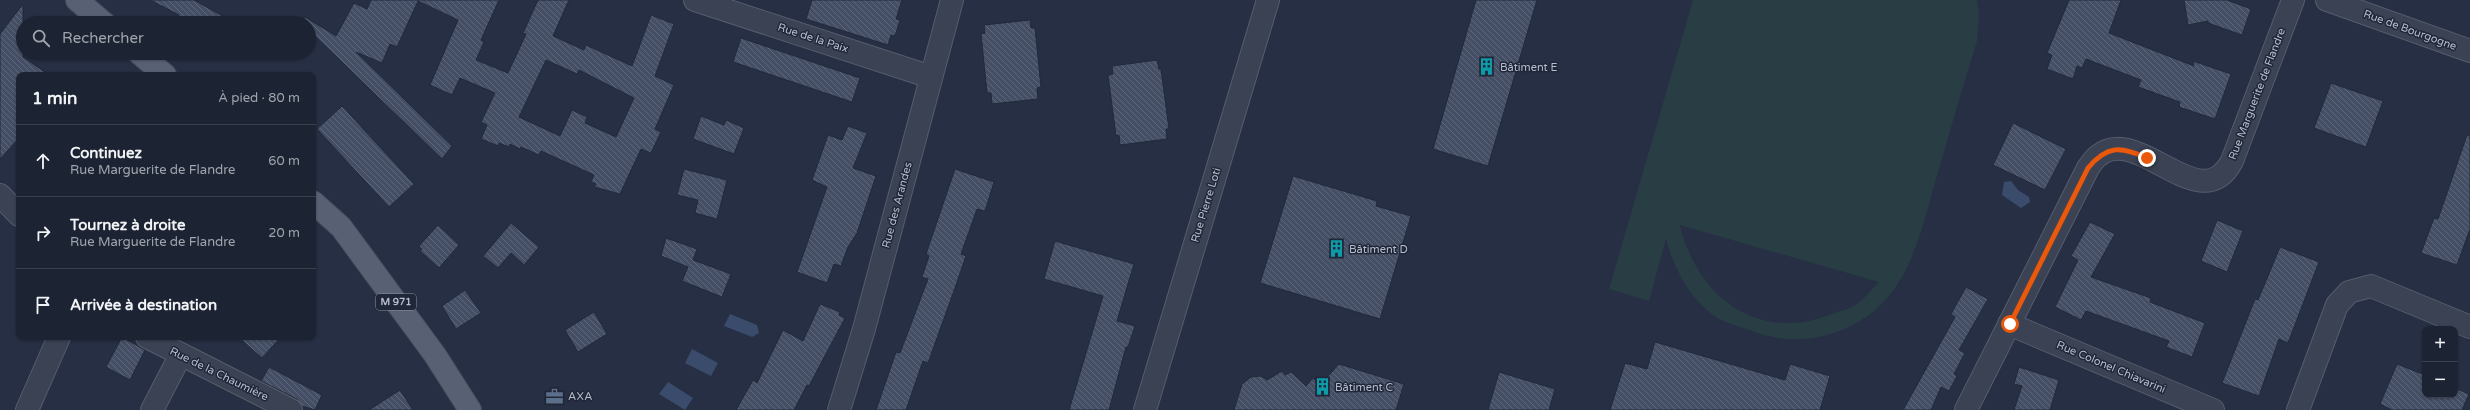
<!DOCTYPE html>
<html lang="fr">
<head>
<meta charset="utf-8">
<style>
	:root { --surface:#1c2332; --page:#252b3a; --text:#f1f3f6; --muted:#a0a4ac; --line:#3a404d }
	body { margin:0; font-family:"Varela Round",sans-serif; background:var(--page); color:var(--text) }
	.controls { position:absolute; right:12px; bottom:12px; display:grid; overflow:hidden; border-radius:8px; box-shadow:0 1px 3px #0004 }
	.controls button { width:36px; height:36px; display:grid; place-items:center; padding:0; border:0; border-bottom:1px solid var(--line); background:var(--surface); color:var(--text); font:20px sans-serif }
	.stop { position:absolute; width:12px; height:12px; margin:-9px; border:3px solid #ea580c; border-radius:50%; background:#fff }
	.stop.end { background:#ea580c; border-color:#fff; box-shadow:0 1px 4px #0008 }
	.list { margin:0; padding:0; list-style:none }
	h2 { display:flex; justify-content:space-between; align-items:center; height:52px; margin:0; padding:0 16px; font-size:17px }
	h2 small { font-size:13px; font-weight:400; color:var(--muted) }
	.list li { display:grid; grid-template-columns:26px 1fr auto; gap:12px; align-items:center; box-sizing:border-box; height:72px; padding:0 16px; border-top:1px solid var(--line) }
	.list b { display:block; font-size:15px; white-space:nowrap }
	.list p { margin:0; font-size:13px; white-space:nowrap; color:var(--muted) }
	.list em { font-size:13px; font-style:normal; color:var(--muted) }
	.icon { flex:none; width:22px; height:22px; fill:none; stroke:currentColor; stroke-width:2; stroke-linecap:round; stroke-linejoin:round }
	.map { position:relative; flex:none; width:2470px; height:410px; overflow:hidden }
	.search { position:absolute; background:var(--surface); box-shadow:0 1px 3px #0004; left:16px; top:16px; width:300px; height:44px; display:flex; align-items:center; gap:10px; box-sizing:border-box; padding:0 14px; border-radius:22px; color:var(--muted); font-size:15px }
	.panel { position:absolute; background:var(--surface); box-shadow:0 1px 3px #0004; left:16px; top:72px; width:300px; height:268px; border-radius:8px }
	.map>svg:first-child { display:block }
	.grass { fill:#283e44; fill-rule:evenodd }
	.water { fill:#3a4b6c }
	.building { fill:url(#building-back-hatch); stroke:#21293a; fill-rule:evenodd }
	.lines { fill:none; stroke-linecap:round; stroke-linejoin:round }
	.minor-casing { stroke:#555d6d; stroke-width:24 }
	.major-casing { stroke:#444b5c; stroke-width:24 }
	.minor { stroke:#3a4253; stroke-width:22 }
	.major { stroke:#586173; stroke-width:22 }
	.route { stroke:#ea580c; stroke-width:5 }
	.labels { text-anchor:middle; dominant-baseline:central; stroke-width:3; stroke-linejoin:round; paint-order:stroke }
	.shield { fill:#1f2738; stroke:#8990a0; stroke-width:1 }
	.shield-label { font-size:10px; font-weight:bold; fill:#b7bdcd }
	.street-label { font-size:11px; fill:#b7bdcd; stroke:#1f2738 }
	.poi-label { font-size:11px; fill:#b7bdcd; stroke:#1f2738; text-anchor:start }
</style>
</head>
<body>
<div class="map">
<svg width="2470" height="410" viewBox="0 0 2470 410">
	<defs>
		<pattern id="building-back-hatch" width="6" height="6" patternUnits="userSpaceOnUse"><rect width="6" height="6" fill="#444f65"/><path d="M-1 5l2 2M0 0l6 6M5-1l2 2" fill="none" stroke="#5d667a"/></pattern>
	</defs>
	<rect width="100%" height="100%" fill="#262f43"/>
	<!-- grass -->
	<path class="grass" d="M 1693,0 L 1977,0 L 1979,15 L 1977,41 C 1964,84 1951,126 1939,169 C 1918,238 1910,309 1831,334 C 1804,342 1778,341 1752,331 C 1739,326 1724,323 1713,315 C 1689,298 1673,266 1666,239 L 1649,301 L 1609,289 ZM 1680,226 L 1680,225 L 1879,282 C 1872,289 1865,298 1857,304 C 1850,309 1837,312 1829,315 C 1756,343 1697,295 1680,226 Z"/>
	<!-- water -->
	<g class="water">
		<polygon points="2011,181 2018,190 2029,197 2030,202 2021,208 2002,195 2004,182"/>
		<polygon points="730,314 757,325 759,333 752,337 724,326"/>
		<polygon points="692,349 718,363 711,376 685,363"/>
		<polygon points="668,382 693,398 685,410 659,394"/>
	</g>
	<!-- building -->
	<g class="building">
		<polygon points="150,0 194,0 235,23 187,23 177,18 179,15"/>
		<path d="M 371,0 L 499,0 L 481,40 L 484,42 L 476,60 L 508,73 L 526,34 L 523,33 L 538,0 L 569,0 L 553,36 L 584,50 L 586,45 L 632,66 L 651,15 L 674,24 L 655,76 L 674,85 L 655,129 L 661,132 L 651,153 L 641,149 L 620,194 L 594,187 L 596,184 L 591,182 L 594,175 L 541,151 L 539,155 L 521,147 L 520,149 L 510,144 L 509,147 L 499,143 L 498,146 L 481,139 L 487,125 L 481,122 L 495,93 L 460,78 L 452,95 L 430,85 L 458,20 L 418,1 L 397,47 L 390,44 L 382,63 L 356,52 L 452,146 L 442,159 L 312,33 L 309,36 L 309,23 L 292,23 L 296,16 L 303,20 L 305,17 L 336,36 L 354,3 L 367,9 ZM 546,60 L 577,74 L 579,70 L 634,98 L 616,137 L 585,123 L 587,117 L 572,110 L 560,136 L 519,117 Z"/>
		<polygon points="812,0 902,0 896,19 900,20 895,36 891,35 888,45 806,19"/>
		<polygon points="1476,0 1537,0 1488,166 1433,149"/>
		<polygon points="2069,0 2121,0 2109,33 2194,66 2193,61 2231,74 2215,119 2179,107 2180,102 2138,87 2141,80 2086,59 2082,68 2077,66 2073,79 2047,69 2052,55 2047,53"/>
		<polygon points="2184,0 2227,0 2251,9 2242,35 2208,23 2208,21 2188,25"/>
		<polygon points="23,4 23,57 49,75 19,75 19,138 0,159 0,34"/>
		<polygon points="1030,20 1031,28 1035,28 1041,87 1037,88 1038,99 992,104 991,93 987,93 981,34 985,33 984,25"/>
		<polygon points="741,38 860,78 852,102 733,62"/>
		<polygon points="1157,60 1159,69 1161,69 1169,129 1166,129 1167,139 1120,145 1119,135 1116,136 1108,75 1113,74 1112,66"/>
		<polygon points="2331,83 2383,101 2366,147 2314,128"/>
		<polygon points="342,106 414,184 389,207 317,129"/>
		<polygon points="701,116 724,125 726,120 744,128 734,154 693,139"/>
		<polygon points="2013,123 2066,149 2045,190 1993,165"/>
		<polygon points="848,126 867,133 853,168 876,176 857,233 848,247 841,266 834,264 827,283 797,272 827,187 812,180 828,135 842,140"/>
		<polygon points="2467,135 2470,136 2470,229 2457,265 2421,253 2434,218 2438,219"/>
		<polygon points="684,169 727,180 717,219 695,213 698,200 677,195"/>
		<polygon points="955,169 994,182 985,211 977,209 961,254 966,256 955,288 928,363 923,361 906,410 876,410 896,352 900,353 928,279 922,277 929,256 926,254"/>
		<polygon points="1293,176 1377,201 1376,206 1411,216 1380,319 1260,283"/>
		<polygon points="2217,220 2243,231 2227,272 2201,261"/>
		<polygon points="2090,222 2115,234 2091,277 2151,298 2150,302 2205,323 2192,357 2166,347 2169,341 2086,311 2081,320 2055,307 2078,260 2071,256"/>
		<polygon points="511,223 539,247 524,265 511,253 498,268 483,256"/>
		<polygon points="438,225 459,245 439,268 420,251 422,249 419,246"/>
		<polygon points="666,238 697,249 693,260 731,274 722,297 682,281 688,267 661,256"/>
		<polygon points="1055,241 1134,264 1117,321 1135,326 1128,347 1126,347 1109,410 1069,410 1103,296 1044,279"/>
		<polygon points="2280,247 2319,262 2288,343 2279,339 2259,396 2222,383 2255,299 2258,300"/>
		<polygon points="1966,287 1988,299 1959,350 1965,353 1954,374 1957,376 1949,391 1941,387 1931,410 1903,410 1955,317 1951,314"/>
		<polygon points="465,290 481,313 456,329 442,306"/>
		<polygon points="820,304 840,312 839,315 845,318 809,386 807,385 794,410 736,410 753,380 757,383 783,330 803,341"/>
		<polygon points="594,312 607,334 578,352 565,330"/>
		<polygon points="122,337 145,350 130,380 106,367"/>
		<polygon points="238,337 281,337 262,358"/>
		<polygon points="1655,342 1785,380 1790,364 1830,376 1820,410 1610,410 1625,363 1647,369"/>
		<polygon points="1339,364 1404,384 1396,410 1234,410 1242,384 1251,377 1261,376 1267,380 1282,371 1285,375 1291,372 1306,386 1313,378 1321,384"/>
		<polygon points="2397,364 2425,375 2425,395 2455,395 2455,388 2469,394 2462,410 2392,410 2380,404"/>
		<polygon points="269,367 322,395 315,410 302,406 297,399 261,381"/>
		<polygon points="2019,367 2059,380 2050,410 2014,410 2022,386 2014,384"/>
		<polygon points="1499,372 1555,389 1549,410 1488,410"/>
		<polygon points="400,390 413,410 369,410"/>
	</g>
	<g class="lines">
		<defs>
			<g id="minor">
				<polyline points="695,0 931,77"/>
				<polyline points="2327,0 2470,51"/>
				<polyline points="0,195 19,215"/>
				<polyline points="2009,324 2213,410"/>
				<polyline points="147,337 291,410"/>
				<polyline points="27,410 59,337"/>
				<polyline points="152,410 180,356"/>
				<polyline points="839,410 864,329 952,0"/>
				<polyline points="1145,410 1268,0"/>
				<path d="M 1966,410 L 2088,168 C 2091,164 2094,159 2098,156 C 2138,122 2200,221 2232,161 L 2293,0"/>
				<polyline points="2298,410 2337,305 2349,292 2371,286 2470,327"/>
			</g>
			<g id="major">
				<polyline points="77,0 104,23"/>
				<polyline points="139,53 165,75"/>
				<polyline points="313,202 341,227 435,355 470,410"/>
			</g>
		</defs>
		<!-- minor casing -->
		<use href="#minor" class="minor-casing"/>
		<!-- major casing -->
		<use href="#major" class="major-casing"/>
		<!-- minor -->
		<use href="#minor" class="minor"/>
		<!-- major -->
		<use href="#major" class="major"/>
	</g>
	<g class="lines">
		<!-- route -->
		<path class="route" d="M 2010,324 L 2088,168 C 2107,145 2121,146 2147,158"/>
	</g>
	<!-- icons -->
	<defs>
		<symbol id="building-bare" viewBox="-9 -9 18 18"><path d="M-4-6H4V6H1V3H-1V6H-4ZM-2.5-4.3h1.7v1.8h-1.7ZM.8-4.3h1.7v1.8H.8ZM-2.5-1h1.7V.8h-1.7ZM.8-1h1.7V.8H.8Z" fill="#0f9aa8" stroke="#1f2738" stroke-width="2.5" paint-order="stroke"/></symbol>
		<symbol id="office-bare" viewBox="-9 -9 18 18"><path d="M-6-3h4V-5.5h4V-3h4V5H-6ZM-1-4.5V-3h2v-1.5ZM-6 0V1H6V0Z" fill="#5c6f8a" stroke="#1f2738" stroke-width="2.5" paint-order="stroke"/></symbol>
	</defs>
	<g fill-rule="evenodd">
		<use href="#building-bare" x="1474" y="54" width="25" height="25"/>
		<use href="#building-bare" x="1324" y="236" width="25" height="25"/>
		<use href="#building-bare" x="1310" y="374" width="25" height="25"/>
		<use href="#office-bare" x="542" y="384" width="25" height="25"/>
	</g>
	<g class="labels">
		<!-- shield labels -->
		<rect class="shield" x="376" y="294" width="40" height="16" rx="3"/>
		<g class="shield-label">
			<text x="396" y="302">M 971</text>
		</g>
		<!-- street labels -->
		<g class="street-label">
			<text transform="translate(2410 30) rotate(20)">Rue de Bourgogne</text>
			<text transform="translate(813 38) rotate(18)">Rue de la Paix</text>
			<text transform="translate(2257 94) rotate(-69)">Rue Marguerite de Flandre</text>
			<text transform="translate(897 205) rotate(-75)">Rue des Arandes</text>
			<text transform="translate(1206 205) rotate(-73)">Rue Pierre Loti</text>
			<text transform="translate(2111 367) rotate(23)">Rue Colonel Chiavarini</text>
			<text transform="translate(219 374) rotate(26)">Rue de la Chaumière</text>
		</g>
		<!-- poi labels -->
		<g class="poi-label">
			<text x="1500" y="67">Bâtiment E</text>
			<text x="1349" y="249">Bâtiment D</text>
			<text x="1335" y="387">Bâtiment C</text>
			<text x="568" y="396">AXA</text>
		</g>
	</g>
</svg>
<div class="controls">
<button>+</button>
<button>−</button>
</div>
<div class="stop" style="left:2010px;top:324px"></div>
<div class="stop end" style="left:2147px;top:158px"></div>
<div class="search"><svg class="icon" aria-label="search" viewBox="0 0 24 24"><circle cx="10" cy="10" r="6"/><path d="M15 15l6 6"/></svg>Rechercher</div>
<section class="panel">
<h2>1 min<small>À pied · 80 m</small></h2>
<ul class="list">
<li><svg class="icon" aria-label="ahead" viewBox="0 0 24 24"><path d="M12 20V5M6 11l6-6 6 6"/></svg><div><b>Continuez</b><p>Rue Marguerite de Flandre</p></div><em>60 m</em></li>
<li><svg class="icon" aria-label="right" viewBox="0 0 24 24"><path d="M7 20v-9h11M14 6l5 5-5 5"/></svg><div><b>Tournez à droite</b><p>Rue Marguerite de Flandre</p></div><em>20 m</em></li>
<li><svg class="icon" aria-label="arrive" viewBox="0 0 24 24"><path d="M6 21V4h12l-3 4 3 4H6"/></svg><div><b>Arrivée à destination</b></div></li>
</ul>
</section>
</div>
</body>
</html>
